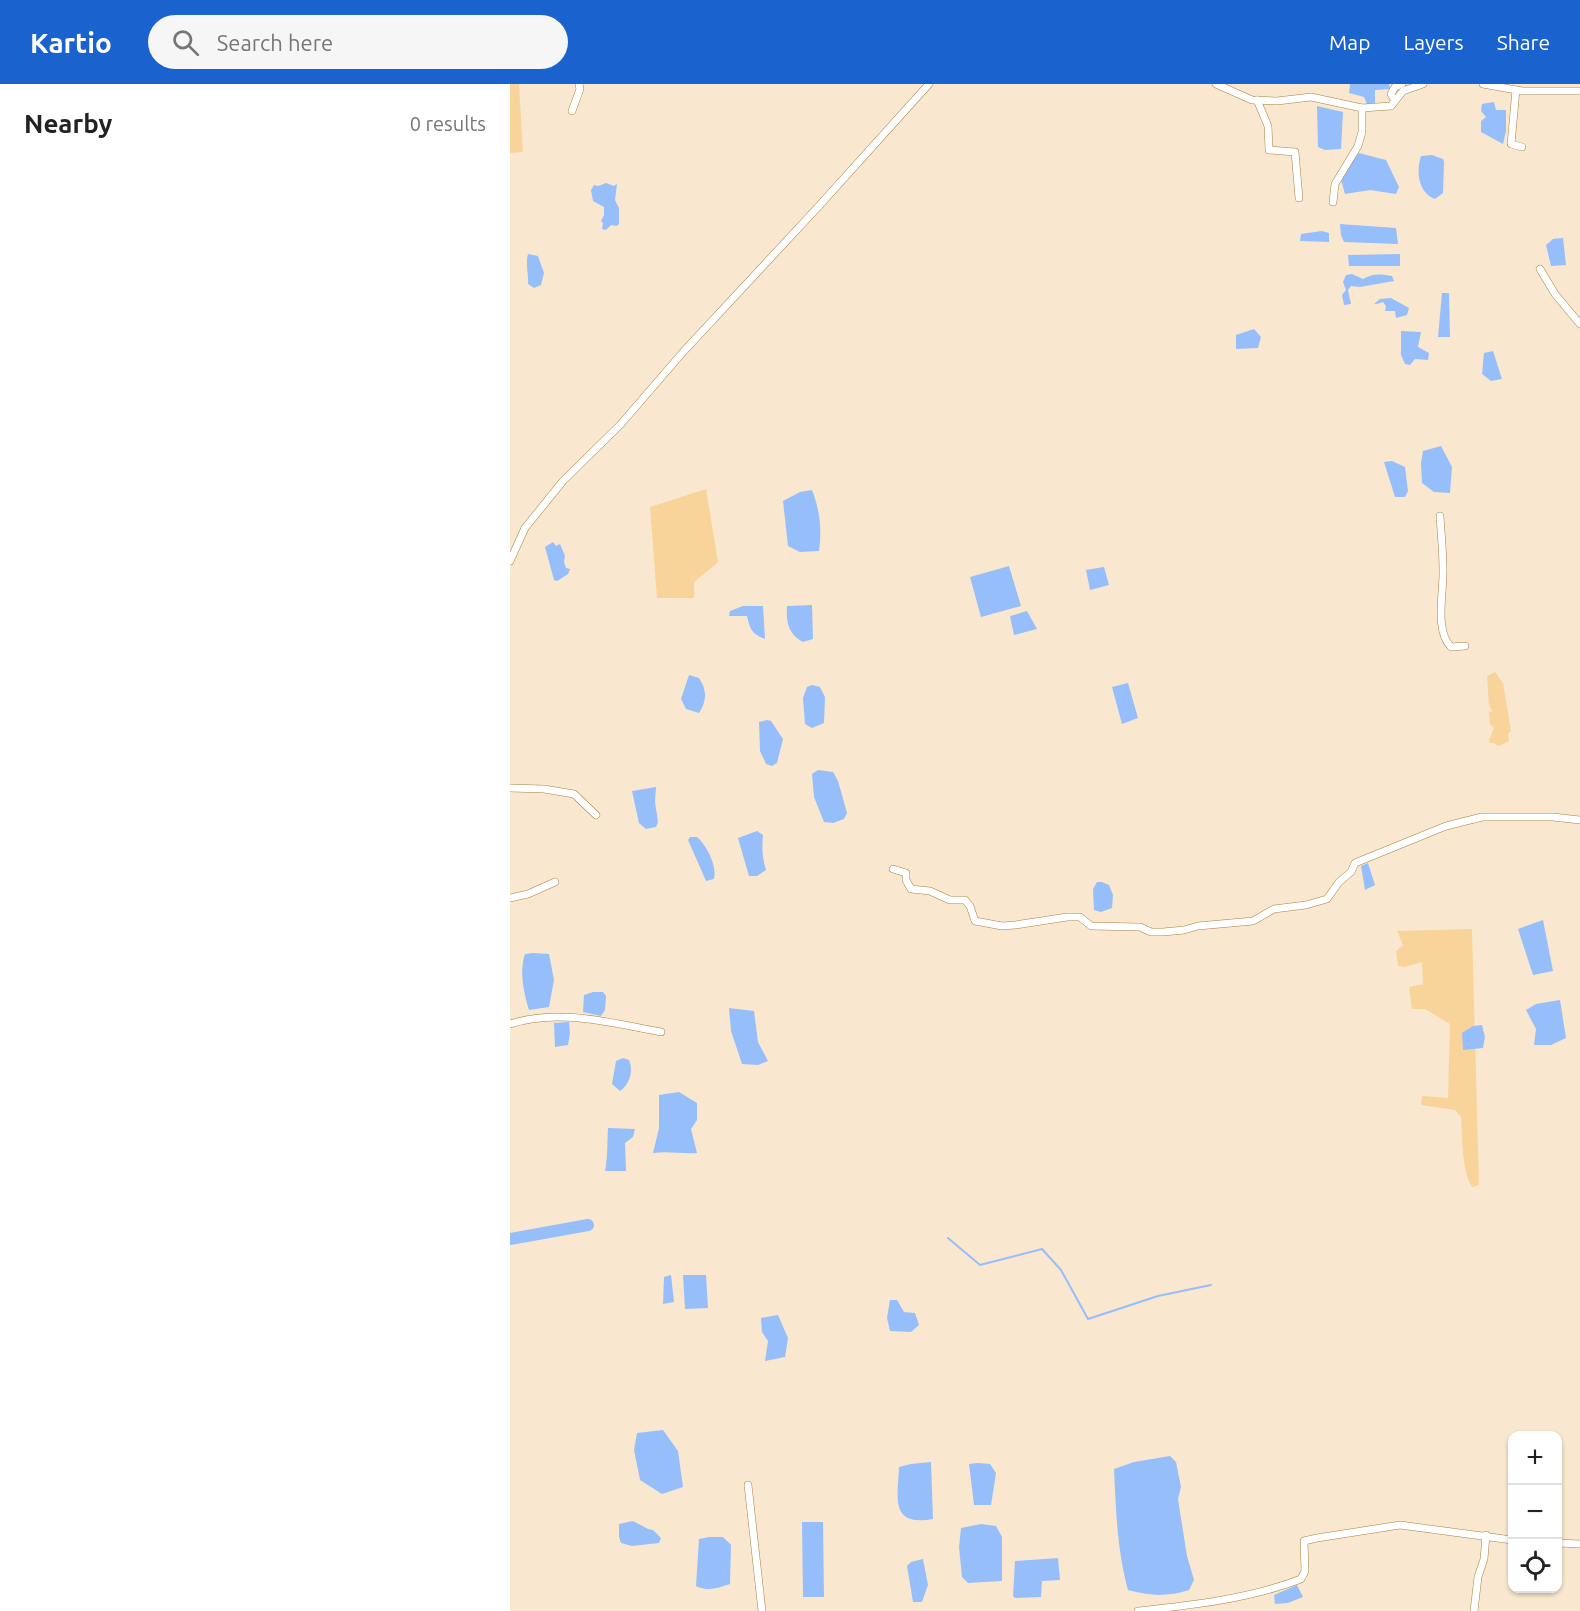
<!DOCTYPE html>
<html lang="en">
<head>
<meta charset="utf-8">
<style>
	:root { --surface:#fff; --page:#f6f6f6; --text:#222; --muted:#767676; --line:#e0e0e0; --accent:#1a62cd }
	body { margin:0; font-family:Ubuntu,sans-serif; background:var(--page); color:var(--text) }
	.controls { position:absolute; right:18px; bottom:18px; display:grid; overflow:hidden; border-radius:12px; box-shadow:0 2px 4px #0004 }
	.controls button { width:54px; height:54px; display:grid; place-items:center; padding:0; border:0; border-bottom:2px solid var(--line); background:var(--surface); color:var(--text); font:30px sans-serif }
	.list { margin:0; padding:0; list-style:none }
	h2 { display:flex; justify-content:space-between; align-items:center; height:78px; margin:0; padding:0 24px; font-size:26px }
	h2 small { font-size:20px; font-weight:400; color:var(--muted) }
	.icon { flex:none; width:33px; height:33px; fill:none; stroke:currentColor; stroke-width:2; stroke-linecap:round; stroke-linejoin:round }
	.map { position:relative; flex:none; width:1070px; height:1527px; overflow:hidden }
	header { display:flex; align-items:center; gap:36px; box-sizing:border-box; height:84px; padding:0 30px; background:var(--accent); color:#fff }
	header strong { font-size:28px }
	nav { display:flex; gap:33px; margin-inline-start:auto; font-size:21px }
	.search { width:420px; height:54px; background:var(--page); display:flex; align-items:center; gap:15px; box-sizing:border-box; padding:0 21px; border-radius:33px; color:var(--muted); font-size:22px }
	main { display:flex }
	aside { flex:1; background:var(--surface) }
	.map>svg:first-child { display:block }
	.green { fill:#f8d49a }
	.water { fill:#96befb }
	.lines { fill:none; stroke-linecap:round; stroke-linejoin:round }
	.stream { stroke:#96befb; stroke-width:2 }
	.river { stroke:#96befb; stroke-width:12 }
	.minor-casing { stroke:#a7813f; stroke-width:8 }
	.minor { stroke:#fff; stroke-width:7 }
</style>
</head>
<body>
<header>
<strong>Kartio</strong>
<div class="search"><svg class="icon" aria-label="search" viewBox="0 0 24 24"><circle cx="10" cy="10" r="6"/><path d="M15 15l6 6"/></svg>Search here</div>
<nav><a>Map</a><a>Layers</a><a>Share</a></nav>
</header>
<main>
<aside>
<h2>Nearby<small>0 results</small></h2>
<ul class="list">
</ul>
</aside>
<div class="map">
<svg width="1070" height="1527" viewBox="0 0 1070 1527">
	<rect width="100%" height="100%" fill="#f9e8cf"/>
	<!-- green -->
	<g class="green">
		<polygon points="0,0 9,0 13,68 0,69"/>
		<polygon points="196,405 208,478 184,498 184,514 147,514 140,423"/>
		<polygon points="985,588 993,599 1001,647 998,650 999,657 988,662 984,659 980,659 979,656 984,644 980,640 979,628 983,627 979,622 977,592"/>
		<path d="M 962,845 L 969,1101 L 962,1103 C 952,1088 952,1051 951,1033 L 945,1026 L 911,1021 L 912,1012 L 938,1014 L 940,940 L 915,925 L 902,925 L 899,903 L 913,900 L 912,878 L 895,883 L 888,882 L 886,867 L 893,861 L 887,847 Z"/>
	</g>
	<!-- water -->
	<g class="water">
		<polygon points="840,0 879,0 880,5 865,6 865,19 857,20 854,13 839,9"/>
		<polygon points="984,18 986,26 996,26 996,47 993,60 971,48 971,37 976,33 971,27 972,20"/>
		<polygon points="807,22 833,28 831,65 815,66 808,63"/>
		<polygon points="849,69 876,76 889,103 886,110 860,106 835,110 831,96 839,81"/>
		<path d="M 922,71 L 933,75 L 934,78 L 933,109 L 925,115 C 908,109 906,87 911,72 Z"/>
		<polygon points="96,99 104,102 107,100 105,116 109,124 109,140 107,142 101,141 96,146 92,145 93,139 91,137 94,131 94,123 83,117 81,106 84,101 88,102"/>
		<polygon points="830,140 886,144 888,160 834,158 831,151"/>
		<polygon points="812,147 819,149 819,158 790,157 791,150"/>
		<polygon points="1053,154 1056,181 1041,182 1036,161 1043,155"/>
		<path d="M 18,170 L 28,172 L 34,189 L 31,201 L 24,204 L 18,200 C 19,190 15,181 18,170 Z"/>
		<polygon points="890,170 890,182 839,182 838,171"/>
		<path d="M 842,190 L 853,195 C 863,189 871,190 882,192 L 884,197 L 850,203 L 841,202 L 838,206 L 841,220 L 834,221 L 832,211 L 836,206 L 833,198 L 836,191 Z"/>
		<polygon points="932,209 939,209 940,253 928,253"/>
		<polygon points="881,214 899,224 897,231 886,234 885,227 875,227 876,222 873,218 867,220 864,220 870,215"/>
		<polygon points="744,245 751,253 748,264 726,265 726,251"/>
		<polygon points="891,247 911,248 908,263 919,269 918,276 905,275 900,281 895,280 891,271"/>
		<polygon points="983,267 992,295 981,297 972,290 974,269"/>
		<polygon points="931,362 942,383 940,409 924,408 912,399 911,379 913,367"/>
		<polygon points="882,377 895,383 898,407 895,413 885,413 874,378"/>
		<path d="M 302,406 C 310,427 312,445 309,467 L 290,468 L 278,462 L 273,417 L 290,408 Z"/>
		<polygon points="43,458 46,462 50,460 55,472 54,478 56,484 60,485 58,490 47,497 44,496 35,463"/>
		<polygon points="499,482 511,522 471,533 460,493"/>
		<polygon points="594,483 599,501 580,506 576,486"/>
		<path d="M 302,521 L 303,555 L 293,558 C 278,550 276,538 277,522 Z"/>
		<path d="M 233,522 L 253,522 L 255,555 C 242,550 240,545 237,532 L 219,532 L 220,527 Z"/>
		<polygon points="517,527 527,545 504,551 500,532"/>
		<path d="M 179,591 L 189,594 C 197,606 197,617 189,629 L 176,625 L 171,615 Z"/>
		<polygon points="618,599 628,634 612,640 602,603"/>
		<polygon points="302,601 310,603 315,613 314,639 302,644 295,640 293,614 297,603"/>
		<polygon points="257,636 261,637 273,655 267,679 262,682 256,680 250,667 249,638"/>
		<polygon points="308,686 323,688 328,697 337,729 334,735 323,739 314,738 304,713 302,690"/>
		<polygon points="146,703 145,718 148,738 146,743 136,745 129,739 122,707"/>
		<path d="M 247,747 L 253,751 C 252,766 252,771 256,786 L 247,792 L 239,792 L 228,754 Z"/>
		<path d="M 180,753 L 187,753 C 197,762 207,782 204,795 L 196,797 L 178,756 Z"/>
		<polygon points="858,779 865,801 855,806 851,782"/>
		<polygon points="587,798 592,798 599,801 603,811 602,824 591,828 584,826 583,805"/>
		<polygon points="1033,836 1043,887 1023,891 1008,845"/>
		<path d="M 23,869 L 39,870 L 44,896 L 39,923 L 19,926 C 14,911 9,886 15,870 Z"/>
		<polygon points="83,908 93,908 96,912 95,926 91,932 73,928 74,911"/>
		<polygon points="1050,916 1056,954 1041,961 1024,961 1026,945 1016,926 1026,920"/>
		<polygon points="219,924 244,927 248,958 258,977 248,981 232,980 221,947"/>
		<polygon points="59,938 60,949 58,961 45,963 44,939"/>
		<polygon points="972,941 975,953 973,964 953,966 952,949 963,942"/>
		<path d="M 113,974 L 119,976 C 124,987 119,1001 110,1007 L 102,1000 L 106,977 Z"/>
		<path d="M 169,1008 L 187,1019 L 187,1036 L 181,1045 L 187,1069 C 172,1070 159,1067 143,1069 L 149,1044 L 149,1011 Z"/>
		<path d="M 98,1044 L 125,1045 L 123,1053 L 115,1059 L 116,1087 L 95,1087 C 98,1072 97,1059 98,1044 Z"/>
		<polygon points="161,1191 164,1218 153,1220 154,1193"/>
		<polygon points="173,1191 196,1191 198,1224 175,1225"/>
		<polygon points="380,1216 387,1216 394,1228 405,1229 409,1241 401,1248 380,1247 377,1234"/>
		<polygon points="268,1231 278,1254 275,1273 255,1277 258,1257 252,1248 251,1234"/>
		<polygon points="153,1346 168,1367 173,1403 152,1410 130,1396 124,1366 127,1349"/>
		<path d="M 660,1372 L 666,1378 L 671,1403 L 668,1415 L 677,1472 L 684,1496 L 679,1506 C 657,1513 640,1512 618,1506 C 607,1466 606,1426 604,1385 L 624,1378 Z"/>
		<path d="M 421,1378 L 423,1435 C 379,1443 388,1413 389,1383 L 401,1380 Z"/>
		<polygon points="468,1379 480,1380 486,1389 481,1421 464,1421 459,1380"/>
		<polygon points="123,1437 138,1445 143,1446 151,1454 149,1459 122,1462 111,1459 109,1453 109,1440"/>
		<polygon points="292,1438 313,1438 314,1513 293,1513"/>
		<polygon points="471,1440 486,1442 492,1453 492,1497 458,1499 452,1493 449,1463 451,1444"/>
		<path d="M 199,1453 L 213,1453 L 221,1461 L 220,1500 C 208,1504 198,1508 186,1502 L 189,1455 Z"/>
		<polygon points="548,1474 550,1496 532,1497 531,1513 505,1514 503,1512 505,1477"/>
		<polygon points="413,1475 418,1501 412,1518 403,1518 397,1482 401,1478"/>
		<polygon points="787,1501 793,1513 778,1519 765,1520 764,1511"/>
	</g>
	<g class="lines">
		<!-- stream -->
		<polyline class="stream" points="438,1154 470,1181 532,1165 551,1186 578,1235 648,1212 701,1201"/>
		<!-- river -->
		<polyline class="river" points="0,1155 78,1141"/>
		<defs>
			<g id="minor">
				<polyline points="706,0 742,16 767,17 801,13 852,24 881,22 893,7 913,0"/>
				<polyline points="973,0 1012,7 1070,7"/>
				<polyline points="1006,6 1001,60 1012,63"/>
				<polyline points="747,16 758,42 759,66 785,68 789,114"/>
				<polyline points="885,17 881,10 885,3 892,0"/>
				<polyline points="62,27 70,5 69,0"/>
				<polyline points="823,118 825,100 848,62 852,48 852,24"/>
				<polyline points="1030,185 1045,210 1070,240"/>
				<path d="M 930,432 C 931,450 933,467 933,485 C 934,507 924,546 941,563 L 955,562"/>
				<polyline points="0,477 15,444 53,397 110,341 174,267 308,123 419,0"/>
				<polyline points="0,704 34,705 64,710 86,731"/>
				<polyline points="383,785 396,789 396,796 401,805 420,807 440,816 455,816 460,822 465,837 492,842 505,841 557,833 570,833 581,842 630,843 641,848 653,848 674,846 688,842 743,837 764,825 796,821 817,815 829,798 841,788 845,779 936,742 972,733 1043,733 1070,736"/>
				<polyline points="0,814 18,810 45,798"/>
				<path d="M 0,940 C 50,924 101,939 151,948"/>
				<polyline points="238,1401 252,1527"/>
				<polyline points="1048,1459 1070,1460"/>
				<path d="M 628,1527 C 683,1521 739,1515 791,1495 L 795,1487 L 794,1457 L 807,1454 L 890,1441 L 1002,1456"/>
				<polyline points="964,1527 968,1493 974,1475 976,1451"/>
			</g>
		</defs>
		<!-- minor casing -->
		<use href="#minor" class="minor-casing"/>
		<!-- minor -->
		<use href="#minor" class="minor"/>
	</g>
</svg>
<div class="controls">
<button>+</button>
<button>−</button>
<button><svg class="icon" aria-label="locate" viewBox="0 0 24 24"><circle cx="12" cy="12" r="6"/><path d="M12 2v4M12 18v4M2 12h4M18 12h4"/></svg></button>
</div>
</div>
</main>
</body>
</html>
